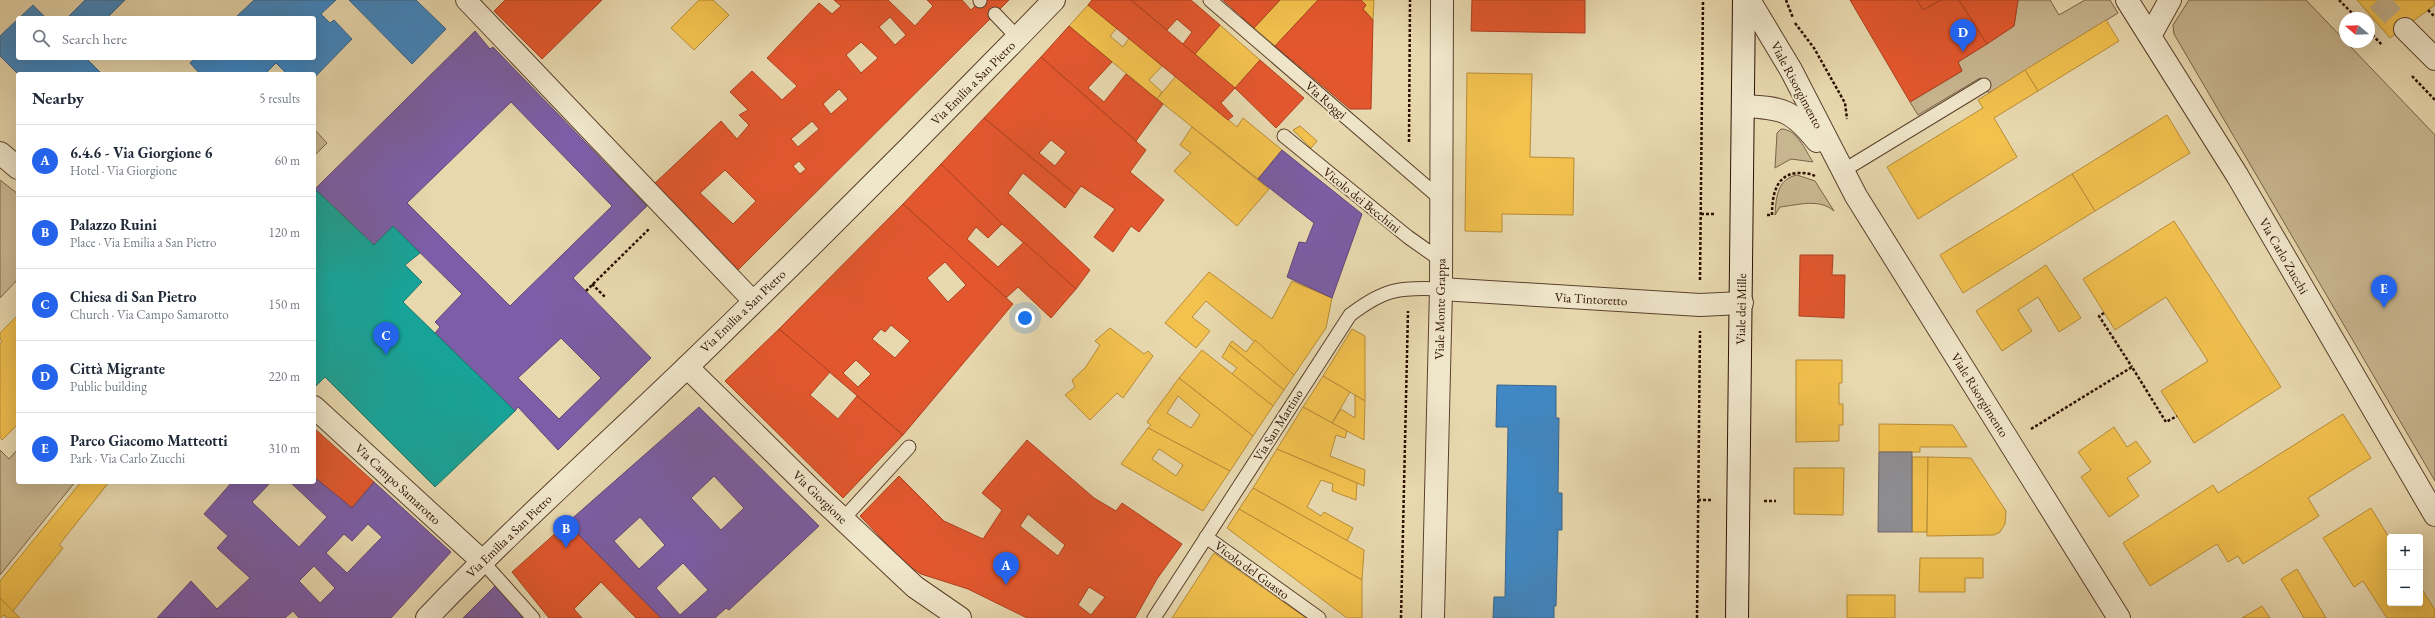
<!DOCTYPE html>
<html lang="en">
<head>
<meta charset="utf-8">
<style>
	:root { --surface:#fff; --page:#f2f2f3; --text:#1f2937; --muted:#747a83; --line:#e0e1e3; --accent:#2563eb }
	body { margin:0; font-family:"EB Garamond",serif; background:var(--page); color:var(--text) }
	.controls { position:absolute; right:12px; bottom:12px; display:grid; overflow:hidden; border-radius:4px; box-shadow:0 4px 16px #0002 }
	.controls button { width:36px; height:36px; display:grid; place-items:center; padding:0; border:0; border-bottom:1px solid var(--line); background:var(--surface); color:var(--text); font:20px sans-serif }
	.compass { position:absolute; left:2339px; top:12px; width:36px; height:36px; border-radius:50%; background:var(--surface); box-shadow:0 4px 16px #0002; rotate:289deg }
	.you { position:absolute; left:1025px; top:318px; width:14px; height:14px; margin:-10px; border:3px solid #fff; border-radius:50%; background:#1a73e8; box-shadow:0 0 0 6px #1a73e833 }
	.badge { display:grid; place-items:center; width:26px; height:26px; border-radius:50%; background:var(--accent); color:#fff; font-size:13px; font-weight:700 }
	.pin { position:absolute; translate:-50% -33px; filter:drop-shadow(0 1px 2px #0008) }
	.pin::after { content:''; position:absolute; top:21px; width:14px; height:12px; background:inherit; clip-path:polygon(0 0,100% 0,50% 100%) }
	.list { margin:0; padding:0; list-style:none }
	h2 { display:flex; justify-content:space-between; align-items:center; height:52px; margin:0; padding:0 16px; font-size:17px }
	h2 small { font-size:13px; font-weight:400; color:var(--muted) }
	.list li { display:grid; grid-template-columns:26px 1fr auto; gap:12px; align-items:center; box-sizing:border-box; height:72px; padding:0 16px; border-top:1px solid var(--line) }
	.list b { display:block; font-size:15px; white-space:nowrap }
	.list p { margin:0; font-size:13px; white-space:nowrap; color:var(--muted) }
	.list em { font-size:13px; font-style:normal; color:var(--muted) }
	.icon { flex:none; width:22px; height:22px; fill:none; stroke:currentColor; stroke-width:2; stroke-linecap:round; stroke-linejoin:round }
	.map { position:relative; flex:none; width:2435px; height:618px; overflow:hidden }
	.search { position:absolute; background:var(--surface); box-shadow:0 4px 16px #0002; left:16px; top:16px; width:300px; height:44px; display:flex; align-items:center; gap:10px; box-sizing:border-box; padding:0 14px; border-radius:4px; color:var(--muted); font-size:15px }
	.panel { position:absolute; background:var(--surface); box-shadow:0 4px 16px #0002; left:16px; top:72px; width:300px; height:412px; border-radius:4px }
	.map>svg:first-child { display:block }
	.green { fill:#c8b690; stroke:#7a6248 }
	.homes { fill:#f2c14e; stroke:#b78c37; fill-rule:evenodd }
	.shops { fill:#e4572e; stroke:#ad4120; fill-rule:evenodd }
	.offices { fill:#7b5ea7; stroke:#634675; fill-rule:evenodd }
	.schools { fill:#3f88c5; stroke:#39648a }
	.public { fill:#17a398; stroke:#1d776a }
	.industry { fill:#8d8d92; stroke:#706766 }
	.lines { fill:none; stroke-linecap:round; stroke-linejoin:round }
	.tertiary-tunnel { stroke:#c2b08b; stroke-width:22; stroke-dasharray:22 11; stroke-linecap:butt }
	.service-casing { stroke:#5b412c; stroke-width:15 }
	.pedestrian-casing { stroke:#5b412c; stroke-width:22 }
	.minor-casing { stroke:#5b412c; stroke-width:24 }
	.tertiary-casing { stroke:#5b412c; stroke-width:24 }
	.secondary-casing { stroke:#2c0f00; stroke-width:24 }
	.path { stroke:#2c0f00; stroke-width:2.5; stroke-dasharray:3 2; stroke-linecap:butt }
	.service { stroke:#f0e6ca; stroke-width:13 }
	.pedestrian { stroke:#f0e6ca; stroke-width:20 }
	.minor { stroke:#f0e6ca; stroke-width:22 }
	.tertiary { stroke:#f0e6ca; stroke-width:22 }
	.secondary { stroke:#f0e6ca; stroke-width:22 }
	.labels { text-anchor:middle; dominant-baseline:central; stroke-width:4; stroke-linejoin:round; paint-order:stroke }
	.street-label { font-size:13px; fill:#2c0f00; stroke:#f0e6ca }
</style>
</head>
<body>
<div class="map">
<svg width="2435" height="618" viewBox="0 0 2435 618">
	<rect width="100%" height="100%" fill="#e8d8ae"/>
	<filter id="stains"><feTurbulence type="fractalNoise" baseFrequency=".005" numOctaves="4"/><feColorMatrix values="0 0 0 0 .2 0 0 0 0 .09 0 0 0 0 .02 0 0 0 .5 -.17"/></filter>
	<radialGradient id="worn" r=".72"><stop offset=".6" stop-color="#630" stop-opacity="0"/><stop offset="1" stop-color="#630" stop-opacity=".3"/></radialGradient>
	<!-- green -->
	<g class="green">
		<polygon points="2018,0 2050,0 2059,15 2085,0 2110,0 2118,13 1989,93 1980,78 1918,115 1910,102 1962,71 1958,62 2014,26"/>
		<polygon points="2189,0 2306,0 2435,135 2435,481 2174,34 2173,25"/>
		<polygon points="314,129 327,143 314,156"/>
		<path d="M 1781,129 C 1797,129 1805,150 1813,162 L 1791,159 L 1775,168 L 1777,133 Z"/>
		<path d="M 1797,175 L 1815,181 L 1834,211 C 1819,198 1798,205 1780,207 L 1775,215 C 1776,198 1777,179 1797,175 Z"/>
		<polygon points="0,180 18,194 18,279 0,298"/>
		<polygon points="18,449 18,482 75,482 0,575 0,450 9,459"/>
	</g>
	<!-- homes -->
	<g class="homes">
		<polygon points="699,0 713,0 729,15 694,50 671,28"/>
		<polygon points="1280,0 1318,0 1275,46 1254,28"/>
		<polygon points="1361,0 1374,0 1373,20 1363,9 1366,5"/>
		<polygon points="2357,0 2435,0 2435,5 2390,38"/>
		<polygon points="1088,5 1117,28 1110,36 1123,47 1129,38 1162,66 1149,80 1162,92 1157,99 1069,26"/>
		<polygon points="2106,20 2119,41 2038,91 2025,70"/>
		<polygon points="1220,25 1260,60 1235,88 1195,54"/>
		<polygon points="2025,70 2038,91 1994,118 2017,157 1918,219 1887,167 1983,108 1978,100"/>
		<polygon points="1467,73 1532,74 1530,157 1574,158 1573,215 1502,214 1502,232 1465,231"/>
		<polygon points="1176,76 1237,127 1243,118 1282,150 1258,179 1157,99"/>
		<polygon points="2167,115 2190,153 2095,211 2072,174"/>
		<polygon points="1300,126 1317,141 1311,148 1293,130"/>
		<polygon points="1192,127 1269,189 1237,226 1174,171 1191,153 1180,145"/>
		<polygon points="2072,174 2095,211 1963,293 1940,255"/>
		<polygon points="2174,221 2281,387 2194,443 2161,391 2208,361 2166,297 2115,330 2083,279"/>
		<polygon points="2046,265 2081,318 2059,332 2038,297 2018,310 2032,331 2002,351 1976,311"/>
		<polygon points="1209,272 1272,319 1292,281 1332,298 1326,328 1294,375 1206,301 1192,317 1210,331 1196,348 1165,323"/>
		<polygon points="18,315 18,424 2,440 0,437 0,344 2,341 0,339 0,333"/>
		<polygon points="1110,328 1144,354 1148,351 1153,356 1123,398 1117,393 1090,420 1065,395 1075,387 1072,380 1085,368 1100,345 1095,341"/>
		<polygon points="1352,329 1365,336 1365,401 1323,376"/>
		<polygon points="1255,340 1294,375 1284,390 1229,345 1232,341 1246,352"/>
		<polygon points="1229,345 1284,390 1273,406 1232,374 1237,368 1222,357"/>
		<polygon points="1202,350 1273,406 1253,436 1179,378"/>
		<polygon points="1796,360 1842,360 1842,383 1839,383 1839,404 1843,404 1843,425 1839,425 1839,441 1796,442"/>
		<polygon points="1323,376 1350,392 1332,423 1303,407"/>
		<path d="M 1179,378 L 1253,436 L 1230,471 L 1148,428 L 1151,425 L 1147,422 ZM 1178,396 L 1200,415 L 1191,428 L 1167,413 Z"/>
		<polygon points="1355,395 1365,401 1364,440 1332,423 1341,409 1355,418"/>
		<polygon points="1303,407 1347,431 1345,438 1336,435 1330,456 1365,470 1364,486 1277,449"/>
		<polygon points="2343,414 2371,458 2308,498 2319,516 2243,564 2238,556 2228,562 2217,544 2150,586 2123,543 2213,485 2218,493"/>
		<polygon points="1879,424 1953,425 1967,447 1920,447 1920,452 1879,452"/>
		<polygon points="2114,427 2127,447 2136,441 2151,462 2127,478 2139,496 2109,517 2081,477 2091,470 2078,452"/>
		<path d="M 1148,428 L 1230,471 L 1203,511 L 1121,464 ZM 1159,449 L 1183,465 L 1176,476 L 1152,459 Z"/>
		<polygon points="1277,449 1357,483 1356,500 1332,491 1333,484 1321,480 1307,507 1321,516 1324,512 1353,528 1347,541 1253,488"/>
		<polygon points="1912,457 1928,457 1927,532 1912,532"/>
		<polygon points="1928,457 1971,458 2006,511 2005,524 2000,532 1994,535 1927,536"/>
		<polygon points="1794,468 1844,468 1843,515 1794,514"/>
		<polygon points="81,482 109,482 59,545 63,548 13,611 0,598 0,581"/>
		<polygon points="1253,488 1364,550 1362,580 1239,509"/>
		<polygon points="2371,508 2390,539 2390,603 2420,603 2420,586 2435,610 2435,618 2387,618 2363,581 2354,587 2323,538"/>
		<polygon points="1239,509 1362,580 1362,618 1347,618 1227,528"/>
		<polygon points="1214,553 1306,618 1172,618"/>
		<polygon points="1920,558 1983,558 1983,578 1965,578 1965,592 1919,592"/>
		<polygon points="2297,569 2326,618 2304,618 2281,579"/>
		<rect x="1847" y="595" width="48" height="23"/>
		<polygon points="0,598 20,618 7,618 4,615 0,618"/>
		<polygon points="2262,606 2270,618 2242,618"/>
	</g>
	<!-- shops -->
	<g class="shops">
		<polygon points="505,0 602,0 542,59 494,11"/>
		<path d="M 834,0 L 888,0 L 915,26 L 933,6 L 927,0 L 962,0 L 971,10 L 981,0 L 1009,0 L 737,271 L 654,184 L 721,121 L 737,139 L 749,125 L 739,115 L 748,110 L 730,92 L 752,71 L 782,100 L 797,86 L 767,58 L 819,3 L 832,14 L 841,6 ZM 890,17 L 906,35 L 895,45 L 879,27 ZM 861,42 L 878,58 L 861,73 L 846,55 ZM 839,89 L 848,99 L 831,114 L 823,104 ZM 812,121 L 819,129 L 798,147 L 791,139 ZM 799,161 L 806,169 L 800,174 L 793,166 ZM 725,170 L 756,201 L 733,224 L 700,193 Z"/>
		<polygon points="1092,0 1131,0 1235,88 1221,103 1233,116 1228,120 1088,5"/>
		<polygon points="1131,0 1191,0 1220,25 1195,54 1183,44 1192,32 1177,19 1167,30"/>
		<polygon points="1223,0 1280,0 1254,28"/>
		<polygon points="1318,0 1361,0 1366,5 1363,9 1373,20 1371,109 1350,109 1275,46"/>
		<polygon points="1472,0 1585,0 1585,33 1471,31"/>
		<polygon points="1850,0 1917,0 1923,10 1941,0 1959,0 1987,44 1958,62 1962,71 1910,102"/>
		<polygon points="1917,0 1941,0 1923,10"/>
		<polygon points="1959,0 2018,0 2014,26 1987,44"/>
		<polygon points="1069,26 1112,62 1088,88 1104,102 1126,74 1163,104 1136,141 1041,57"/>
		<path d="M 1041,57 L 1146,150 L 1130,172 L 1164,200 L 1139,232 L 1131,226 L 1113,252 L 1094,237 L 1115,209 L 1081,186 L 1075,194 L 984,118 ZM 1051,140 L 1066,152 L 1055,166 L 1039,153 Z"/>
		<polygon points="1260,60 1304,98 1276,128 1235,88"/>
		<polygon points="984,118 1075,194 1065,208 1023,173 1008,193 1090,270 1076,289 1002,224 941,164"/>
		<polygon points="941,164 1002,224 988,238 976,227 967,239 998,267 1024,242 1076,289 1051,318 1018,287 1006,298 903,204"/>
		<path d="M 903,204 L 1013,304 L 903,435 L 779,329 ZM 945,262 L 966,285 L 948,302 L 927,278 ZM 891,325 L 910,341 L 895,358 L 872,339 L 881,329 L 885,332 ZM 856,360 L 871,374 L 858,387 L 843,373 Z"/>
		<polygon points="1800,255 1833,255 1832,275 1845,275 1844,318 1799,316"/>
		<polygon points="779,329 830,372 810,395 838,419 857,396 903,435 843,498 725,381"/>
		<polygon points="314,428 374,482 352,508 314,477"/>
		<path d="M 1027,440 L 1094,498 L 1116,511 L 1122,503 L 1182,544 L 1157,579 L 1135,618 L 1027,618 L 968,589 L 921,574 L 906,564 L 860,516 L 899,476 L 944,521 L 983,539 L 1002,510 L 982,493 ZM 1028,514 L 1065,545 L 1058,556 L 1020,526 ZM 1089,587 L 1105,597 L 1091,615 L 1078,605 Z"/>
		<polygon points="567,523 661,618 636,618 601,582 574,609 582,618 549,618 512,572"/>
	</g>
	<!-- offices -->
	<g class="offices">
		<path d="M 475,31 L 490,49 L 493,47 L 647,206 L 573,278 L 651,358 L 558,450 L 518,407 L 515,411 L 435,333 L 440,327 L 435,322 L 462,294 L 393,226 L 374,245 L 315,189 ZM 511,102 L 612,206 L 510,306 L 407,203 ZM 561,338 L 601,378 L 559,419 L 518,378 Z"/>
		<polygon points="1282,150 1362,214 1332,298 1287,277 1299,242 1306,243 1314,223 1258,179"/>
		<path d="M 699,407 L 819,526 L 729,610 L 726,608 L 715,618 L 661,618 L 567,523 ZM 714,476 L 744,508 L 721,530 L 691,498 ZM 640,517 L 665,545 L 639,569 L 614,541 ZM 683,563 L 708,590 L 680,615 L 656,588 Z"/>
		<path d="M 314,477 L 352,508 L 374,482 L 451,552 L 391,618 L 299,618 L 293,611 L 285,618 L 157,618 L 191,581 L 217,609 L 250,578 L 217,548 L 228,536 L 204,514 L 232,482 L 271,482 L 252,502 L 299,547 L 327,517 L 290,482 L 314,482 ZM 368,524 L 382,537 L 347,573 L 326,553 L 344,534 L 352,541 ZM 314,566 L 335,588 L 320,603 L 299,581 Z"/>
		<polygon points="495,586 524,618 463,618"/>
	</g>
	<!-- schools -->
	<g class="schools">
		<polygon points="85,0 125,0 107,18 67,18"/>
		<polygon points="254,0 336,0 321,14 330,23 334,20 352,39 314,78 314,74 287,74 276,63 265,74 200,74 190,63 195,58 314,58 314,18 235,18"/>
		<polygon points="349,0 416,0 446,29 412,64"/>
		<polygon points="33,5 46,18 19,18"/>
		<polygon points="18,19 18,58 86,58 102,74 18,74 0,56 0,36"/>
		<polygon points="1497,385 1556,386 1556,418 1559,418 1558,493 1562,493 1562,530 1558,530 1556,606 1554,606 1554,618 1493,618 1494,597 1505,597 1508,427 1496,427"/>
	</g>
	<!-- public -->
	<polygon class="public" points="315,189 374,245 393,226 420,253 405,265 422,282 403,302 515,411 435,487 325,377 314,388"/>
	<!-- industry -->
	<polygon class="industry" points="1879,452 1912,452 1912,532 1878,532"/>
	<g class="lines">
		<!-- tertiary-tunnel -->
		<polyline class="tertiary-tunnel" points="2378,0 2405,29"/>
		<defs>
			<g id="service">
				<polyline points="980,0 980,1"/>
				<polyline points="1210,0 1442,200"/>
				<polyline points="995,14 1018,38"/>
				<polyline points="1284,136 1408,237 1442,261"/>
				<polyline points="1841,172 1984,85"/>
				<polyline points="843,519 909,447"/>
				<polyline points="1206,537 1319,618"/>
				<polyline points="482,561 533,618"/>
				<path d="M 1154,618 L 1350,315 C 1384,289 1399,287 1441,289"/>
			</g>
			<polyline id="pedestrian" points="466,0 754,302"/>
			<g id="minor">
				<polyline points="1749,0 1791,70 1856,196 2119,618"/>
				<polyline points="2127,0 2237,175 2435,515"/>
				<polyline points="2150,36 2170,0"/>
				<path d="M 1744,106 C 1783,108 1792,110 1817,141"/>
				<polyline points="0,153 18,168"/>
				<polyline points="1441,289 1700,305 1742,303"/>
				<polyline points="687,367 815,493 915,587 960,618"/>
				<polyline points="314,407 482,561"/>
				<path d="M 427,618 C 511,530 601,450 688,366 C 812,246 934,124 1054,0"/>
				<polyline points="1433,618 1441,289 1442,0"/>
			</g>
			<polyline id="tertiary" points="2405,29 2435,59"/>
			<polyline id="secondary" points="1737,618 1744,0"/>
		</defs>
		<!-- service casing -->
		<use href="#service" class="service-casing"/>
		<!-- pedestrian casing -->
		<use href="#pedestrian" class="pedestrian-casing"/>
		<!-- minor casing -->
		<use href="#minor" class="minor-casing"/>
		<!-- tertiary casing -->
		<use href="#tertiary" class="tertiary-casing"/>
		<!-- secondary casing -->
		<use href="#secondary" class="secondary-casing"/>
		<!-- path -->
		<g class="path">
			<polyline points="1786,0 1793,18"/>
			<polyline points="2339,0 2357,18"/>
			<polyline points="2428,10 2435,17"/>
			<polyline points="1795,23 1814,48 1845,103 1847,119"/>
			<polyline points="2369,31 2382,45"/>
			<polyline points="2412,76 2435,100"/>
			<polyline points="1409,142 1410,0"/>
			<polyline points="1701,214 1716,214"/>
			<path d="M 1767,215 L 1772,215 C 1772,197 1775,175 1797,173 C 1803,173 1809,173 1815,176"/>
			<polyline points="1700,280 1703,0"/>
			<polyline points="592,284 606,298"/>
			<polyline points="586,291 650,228"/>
			<polyline points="2104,313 2099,316 2132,367"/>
			<polyline points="2031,429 2132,367 2166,422 2177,416"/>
			<polyline points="1698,500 1713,500"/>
			<polyline points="1764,501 1776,501"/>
			<polyline points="1401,618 1408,311"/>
			<polyline points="1697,618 1700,331"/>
		</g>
		<!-- service -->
		<use href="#service" class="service"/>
		<!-- pedestrian -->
		<use href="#pedestrian" class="pedestrian"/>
		<!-- minor -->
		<use href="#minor" class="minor"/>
		<!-- tertiary -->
		<use href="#tertiary" class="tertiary"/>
		<!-- secondary -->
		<use href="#secondary" class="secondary"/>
	</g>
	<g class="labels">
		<!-- street labels -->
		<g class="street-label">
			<text transform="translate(973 83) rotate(-45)">Via Emilia a San Pietro</text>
			<text transform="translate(1797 85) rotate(62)">Viale Risorgimento</text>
			<text transform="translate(1326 100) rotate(41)">Via Roggi</text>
			<text transform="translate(1362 200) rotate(39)">Vicolo dei Becchini</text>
			<text transform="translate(2284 256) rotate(60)">Via Carlo Zucchi</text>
			<text transform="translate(1591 299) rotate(3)">Via Tintoretto</text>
			<text transform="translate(1440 309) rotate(-89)">Viale Monte Grappa</text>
			<text transform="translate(1741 309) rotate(-89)">Viale dei Mille</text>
			<text transform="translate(743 311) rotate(-44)">Via Emilia a San Pietro</text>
			<text transform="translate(1980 395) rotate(58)">Viale Risorgimento</text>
			<text transform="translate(1278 425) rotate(-58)">Via San Martino</text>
			<text transform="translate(398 484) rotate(43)">Via Campo Samarotto</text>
			<text transform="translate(820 497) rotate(44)">Via Giorgione</text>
			<text transform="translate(509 536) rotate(-44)">Via Emilia a San Pietro</text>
			<text transform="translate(1252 570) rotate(36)">Vicolo del Guasto</text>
		</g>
	</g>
	<rect width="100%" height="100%" filter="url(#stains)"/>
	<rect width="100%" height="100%" fill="url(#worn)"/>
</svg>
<div class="controls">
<button>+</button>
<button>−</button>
</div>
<svg class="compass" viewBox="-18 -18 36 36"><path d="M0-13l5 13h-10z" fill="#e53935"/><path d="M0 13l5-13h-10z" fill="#747a83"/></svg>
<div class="you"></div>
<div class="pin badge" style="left:1006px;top:585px">A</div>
<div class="pin badge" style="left:566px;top:548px">B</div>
<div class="pin badge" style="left:386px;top:355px">C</div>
<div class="pin badge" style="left:1963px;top:52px">D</div>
<div class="pin badge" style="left:2384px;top:308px">E</div>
<div class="search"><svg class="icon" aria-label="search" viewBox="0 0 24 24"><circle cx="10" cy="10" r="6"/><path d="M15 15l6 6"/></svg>Search here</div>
<section class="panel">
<h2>Nearby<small>5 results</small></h2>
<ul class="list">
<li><span class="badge">A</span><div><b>6.4.6 - Via Giorgione 6</b><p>Hotel · Via Giorgione</p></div><em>60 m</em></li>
<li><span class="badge">B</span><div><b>Palazzo Ruini</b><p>Place · Via Emilia a San Pietro</p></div><em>120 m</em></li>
<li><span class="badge">C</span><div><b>Chiesa di San Pietro</b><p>Church · Via Campo Samarotto</p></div><em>150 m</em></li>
<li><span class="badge">D</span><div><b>Città Migrante</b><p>Public building</p></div><em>220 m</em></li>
<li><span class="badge">E</span><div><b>Parco Giacomo Matteotti</b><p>Park · Via Carlo Zucchi</p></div><em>310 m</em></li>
</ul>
</section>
</div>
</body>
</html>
